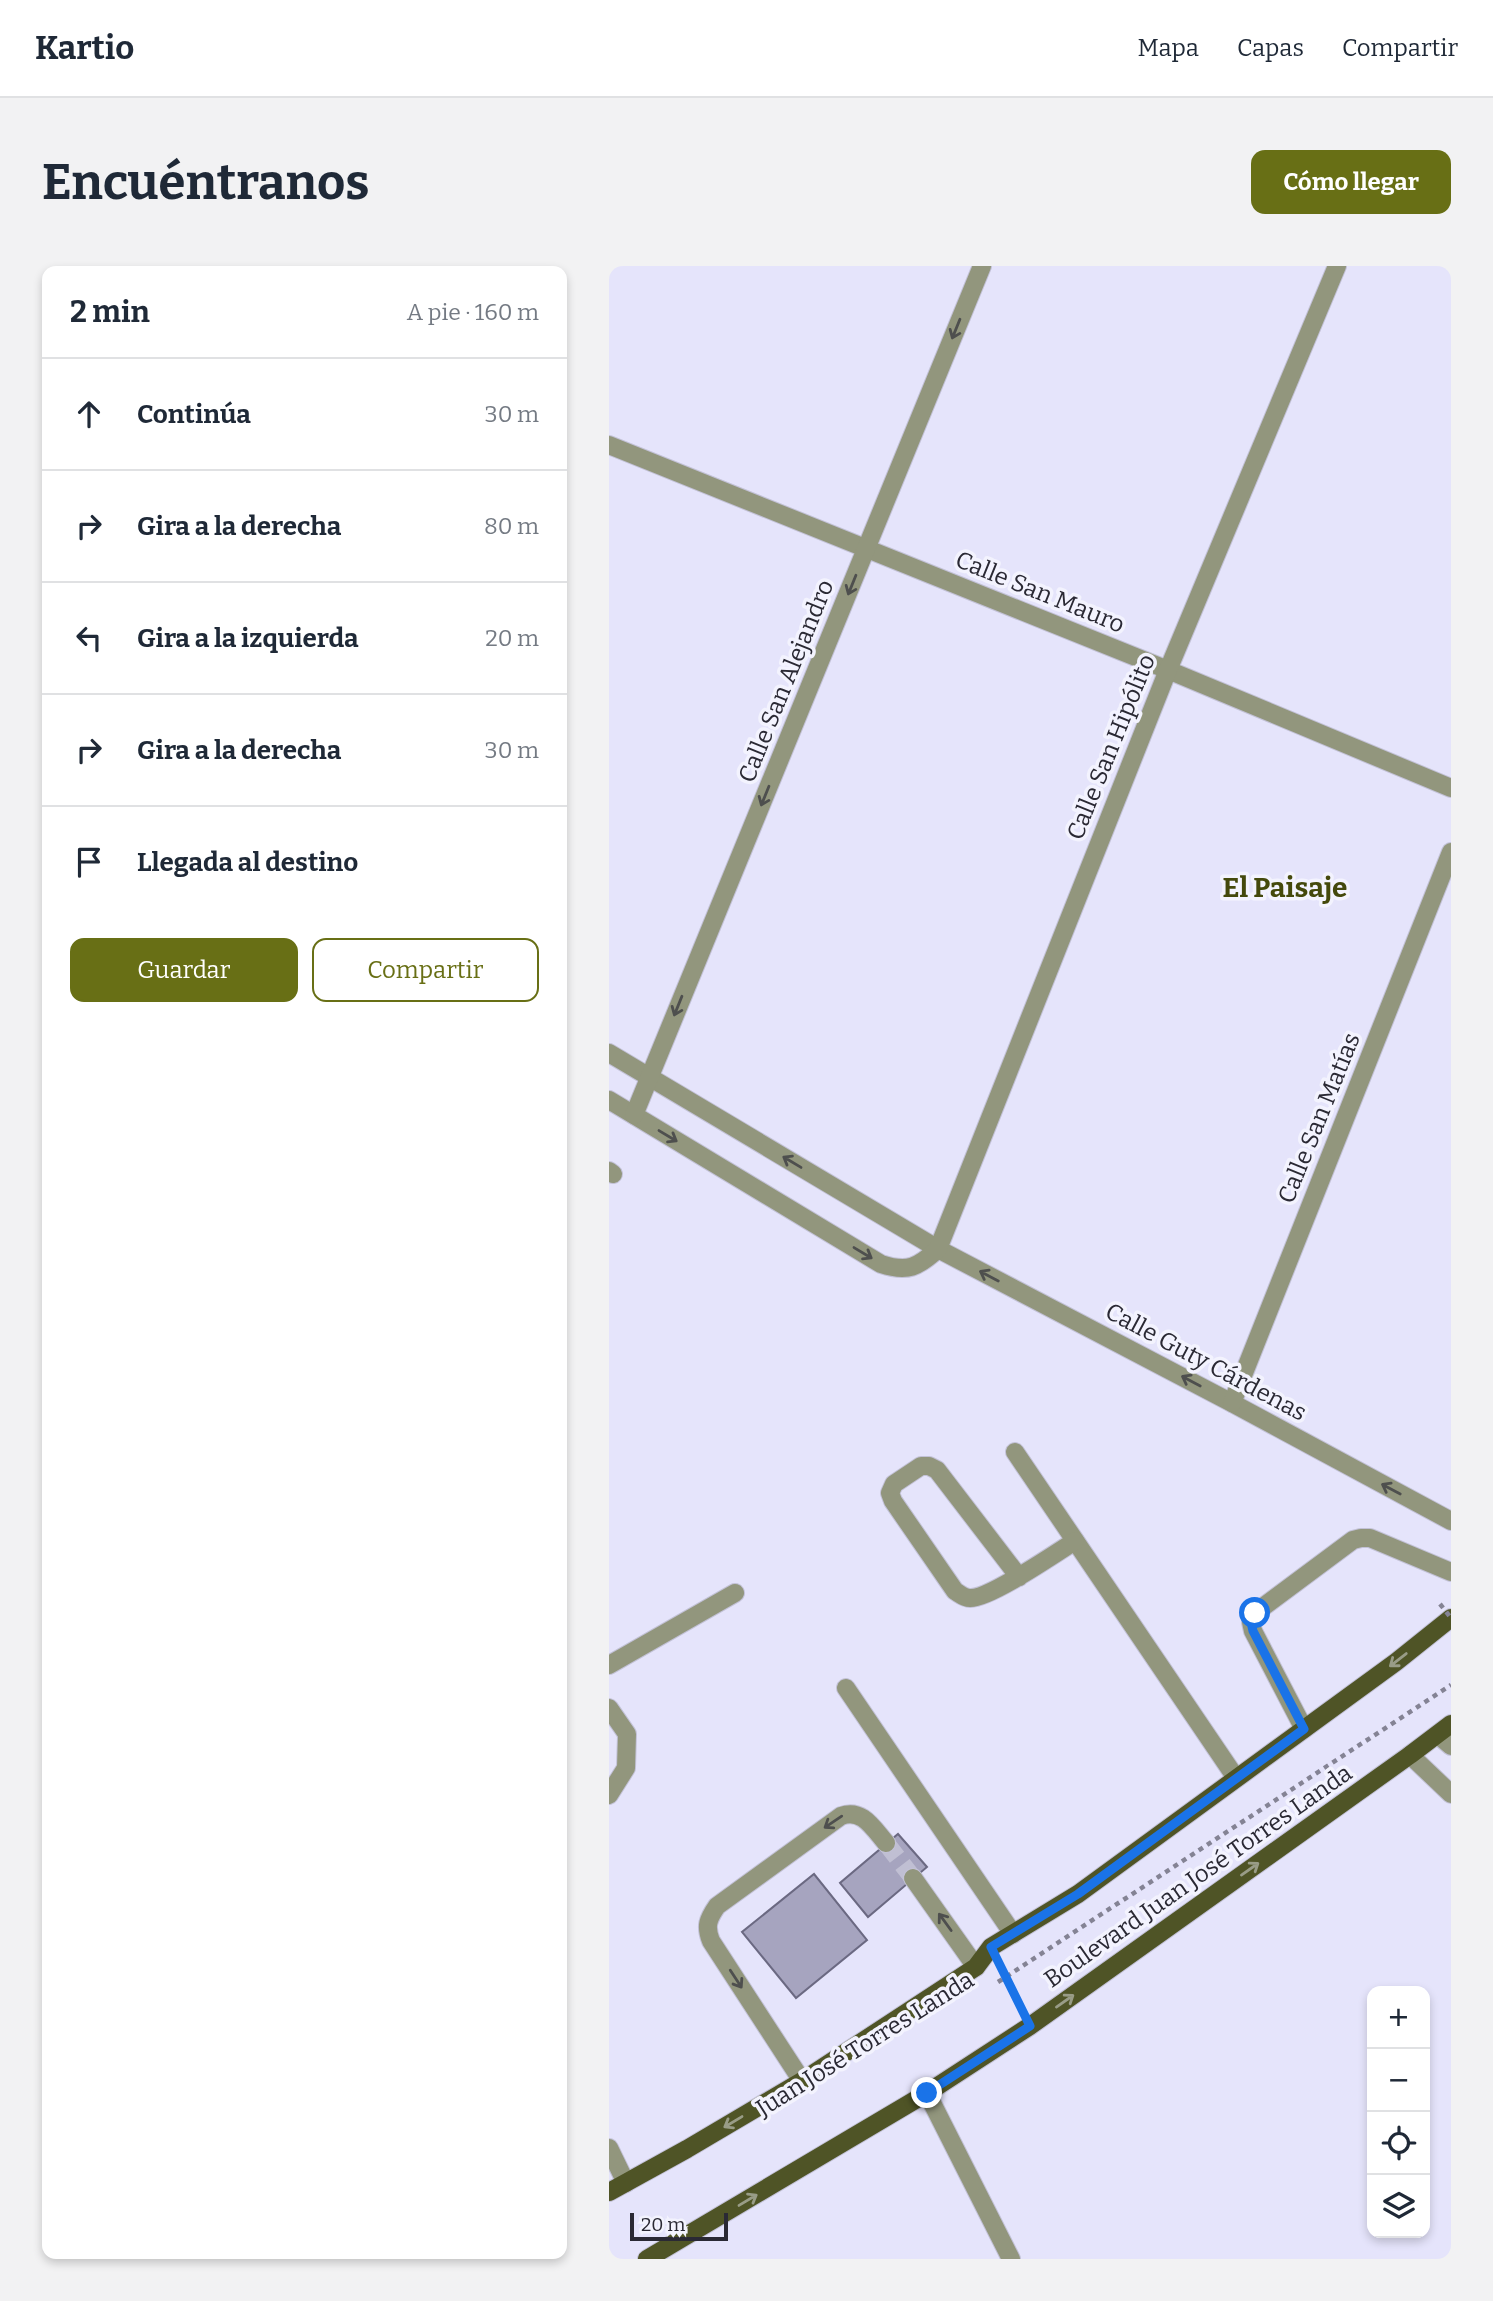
<!DOCTYPE html>
<html lang="es">
<head>
<meta charset="utf-8">
<style>
	:root { --surface:#fff; --page:#f2f2f3; --text:#1f2937; --muted:#747a83; --line:#e0e1e3; --accent:#686f15 }
	body { margin:0; font-family:Bitter,serif; background:var(--page); color:var(--text) }
	.controls { position:absolute; right:21px; bottom:21px; display:grid; overflow:hidden; border-radius:14px; box-shadow:0 4px 10px #0003 }
	.controls button { width:63px; height:63px; display:grid; place-items:center; padding:0; border:0; border-bottom:2px solid var(--line); background:var(--surface); color:var(--text); font:35px sans-serif }
	.scale { position:absolute; left:21px; bottom:18px; width:98px; box-sizing:border-box; padding-left:7px; border:4px solid #2a2934; border-top:0; font-size:19px; line-height:24px; white-space:nowrap; color:#2a2934; -webkit-text-stroke:5px #f3f3fe; paint-order:stroke }
	.stop { position:absolute; width:21px; height:21px; margin:-16px; border:5px solid #1a73e8; border-radius:50%; background:#fff }
	.stop.end { background:#1a73e8; border-color:#fff; box-shadow:0 2px 7px #0008 }
	.list { margin:0; padding:0; list-style:none }
	h2 { display:flex; justify-content:space-between; align-items:center; height:91px; margin:0; padding:0 28px; font-size:30px }
	h2 small { font-size:23px; font-weight:400; color:var(--muted) }
	.list li { display:grid; grid-template-columns:46px 1fr auto; gap:21px; align-items:center; box-sizing:border-box; height:112px; padding:0 28px; border-top:2px solid var(--line) }
	.list b { display:block; font-size:26px; white-space:nowrap }
	.list em { font-size:23px; font-style:normal; color:var(--muted) }
	.actions { display:flex; gap:14px; padding:21px 28px }
	.actions a { flex:1; padding:16px 0; border:2px solid var(--accent); border-radius:14px; text-align:center; font-size:24px; color:var(--accent) }
	.actions .main { background:var(--accent); color:#fff }
	.icon { flex:none; width:38px; height:38px; fill:none; stroke:currentColor; stroke-width:2; stroke-linecap:round; stroke-linejoin:round }
	.map { position:relative; flex:none; width:842px; height:1993px; overflow:hidden; border-radius:14px }
	header { display:flex; align-items:center; gap:42px; box-sizing:border-box; height:98px; padding:0 35px; background:var(--surface); border-bottom:2px solid var(--line) }
	header strong { font-size:33px }
	nav { display:flex; gap:38px; margin-inline-start:auto; font-size:24px }
	.intro { display:flex; align-items:center; justify-content:space-between; box-sizing:border-box; height:168px; padding:0 42px }
	h1 { margin:0; font-size:49px }
	.button { padding:18px 32px; border-radius:14px; background:var(--accent); color:#fff; font-size:24px; font-weight:700 }
	main { display:flex; gap:42px; padding:0 42px }
	aside { flex:1; background:var(--surface); border-radius:14px; box-shadow:0 4px 10px #0003 }
	.map>svg:first-child { display:block }
	.building { fill:#a6a4bf; stroke:#6b6982; stroke-width:2 }
	.lines { fill:none; stroke-linecap:round; stroke-linejoin:round }
	.minor-tunnel { stroke:#c0bfd3; stroke-width:18; stroke-dasharray:18 9; stroke-linecap:butt }
	.minor-casing { stroke:#c3c2d7; stroke-width:20 }
	.major-casing { stroke:#c3c2d7; stroke-width:20 }
	.path { stroke:#848394; stroke-width:4.5; stroke-dasharray:5 5; stroke-linecap:butt }
	.minor { stroke:#92967d; stroke-width:18 }
	.major { stroke:#4f5426; stroke-width:18 }
	.path-bridge { stroke:#848394; stroke-width:4.5; stroke-dasharray:5 5; stroke-linecap:butt }
	.oneway { stroke:#4e4f4e }
	.oneway2 { stroke:#999c87 }
	.route { stroke:#1a73e8; stroke-width:9 }
	.labels { text-anchor:middle; dominant-baseline:central; stroke-width:7; stroke-linejoin:round; paint-order:stroke }
	.street-label { font-size:24px; fill:#2a2934; stroke:#f3f3fe }
	.quarter-label { font-size:28px; font-weight:bold; fill:#44490c; stroke:#f3f3fe }
</style>
</head>
<body>
<header>
<strong>Kartio</strong>
<nav><a>Mapa</a><a>Capas</a><a>Compartir</a></nav>
</header>
<div class="intro"><h1>Encuéntranos</h1><a class="button">Cómo llegar</a></div>
<main>
<aside>
<h2>2 min<small>A pie · 160 m</small></h2>
<ul class="list">
<li><svg class="icon" aria-label="ahead" viewBox="0 0 24 24"><path d="M12 20V5M6 11l6-6 6 6"/></svg><div><b>Continúa</b></div><em>30 m</em></li>
<li><svg class="icon" aria-label="right" viewBox="0 0 24 24"><path d="M7 20v-9h11M14 6l5 5-5 5"/></svg><div><b>Gira a la derecha</b></div><em>80 m</em></li>
<li><svg class="icon" aria-label="left" viewBox="0 0 24 24"><path d="M17 20v-9H6M10 6l-5 5 5 5"/></svg><div><b>Gira a la izquierda</b></div><em>20 m</em></li>
<li><svg class="icon" aria-label="right" viewBox="0 0 24 24"><path d="M7 20v-9h11M14 6l5 5-5 5"/></svg><div><b>Gira a la derecha</b></div><em>30 m</em></li>
<li><svg class="icon" aria-label="arrive" viewBox="0 0 24 24"><path d="M6 21V4h12l-3 4 3 4H6"/></svg><div><b>Llegada al destino</b></div></li>
</ul>
<div class="actions"><a class="main">Guardar</a><a>Compartir</a></div>
</aside>
<div class="map">
<svg width="842" height="1993" viewBox="0 0 842 1993">
	<rect width="100%" height="100%" fill="#e5e4fb"/>
	<!-- building -->
	<g class="building">
		<polygon points="289,1568 318,1601 259,1651 231,1617"/>
		<polygon points="205,1608 258,1674 187,1732 133,1666"/>
	</g>
	<g class="lines">
		<!-- minor-tunnel -->
		<polyline class="minor-tunnel" points="277,1577 304,1612"/>
		<defs>
			<g id="minor">
				<polyline points="0,179 559,404 842,522"/>
				<polyline points="0,787 329,983 623,1137 842,1255"/>
				<path d="M 0,834 L 272,998 C 299,1007 309,1001 329,983 L 559,404 L 728,0"/>
				<polyline points="25,849 373,0"/>
				<polyline points="0,905 4,908"/>
				<polyline points="623,1137 842,586"/>
				<polyline points="406,1186 627,1512"/>
				<path d="M 410,1311 L 328,1204 L 320,1200 L 312,1200 L 285,1218 L 281,1227 L 284,1235 L 346,1325 C 351,1328 355,1332 361,1332 C 380,1333 447,1287 466,1275"/>
				<polyline points="0,1399 126,1327"/>
				<polyline points="237,1422 404,1668"/>
				<polyline points="0,1442 18,1468 17,1502 0,1529"/>
				<polyline points="695,1463 644,1365 642,1356 646,1347 744,1274 752,1272 761,1272 842,1306"/>
				<polyline points="829,1469 842,1480"/>
				<polyline points="801,1489 842,1528"/>
				<polyline points="304,1612 367,1701"/>
				<path d="M 193,1815 L 102,1675 C 96,1660 99,1653 108,1640 L 232,1550 C 253,1542 264,1562 277,1577"/>
				<polyline points="318,1827 402,1993"/>
				<polyline points="0,1882 17,1917"/>
			</g>
			<g id="major">
				<polyline points="0,1926 78,1883 193,1815 367,1701 382,1681 469,1628 787,1396 842,1352"/>
				<polyline points="38,1993 318,1827 421,1760 801,1489 842,1458"/>
			</g>
		</defs>
		<!-- minor casing -->
		<use href="#minor" class="minor-casing"/>
		<!-- major casing -->
		<use href="#major" class="major-casing"/>
		<!-- path -->
		<g class="path">
			<polyline points="395,1711 410,1740"/>
			<polyline points="389,1716 842,1419"/>
		</g>
		<!-- minor -->
		<use href="#minor" class="minor"/>
		<!-- major -->
		<use href="#major" class="major"/>
		<!-- path-bridge -->
		<polyline class="path-bridge" points="831,1338 842,1352"/>
	</g>
	<!-- one-way arrows -->
	<defs><path id="oneway-shaft" d="M-6 0H5M1.5-3L5.5 0L1.5 3" fill="none" stroke-width="1.6" stroke-linecap="round" stroke-linejoin="round" transform="scale(1.75)"/></defs>
	<g class="oneway">
		<use href="#oneway-shaft" transform="translate(347 63) rotate(112)"/>
		<use href="#oneway-shaft" transform="translate(243 319) rotate(112)"/>
		<use href="#oneway-shaft" transform="translate(156 530) rotate(112)"/>
		<use href="#oneway-shaft" transform="translate(69 740) rotate(112)"/>
		<use href="#oneway-shaft" transform="translate(59 870) rotate(31)"/>
		<use href="#oneway-shaft" transform="translate(183 896) rotate(-149)"/>
		<use href="#oneway-shaft" transform="translate(254 987) rotate(31)"/>
		<use href="#oneway-shaft" transform="translate(380 1010) rotate(-152)"/>
		<use href="#oneway-shaft" transform="translate(582 1115) rotate(-152)"/>
		<use href="#oneway-shaft" transform="translate(782 1223) rotate(-152)"/>
		<use href="#oneway-shaft" transform="translate(224 1556) rotate(146)"/>
		<use href="#oneway-shaft" transform="translate(336 1656) rotate(-126)"/>
		<use href="#oneway-shaft" transform="translate(127 1713) rotate(57)"/>
	</g>
	<g class="oneway2">
		<use href="#oneway-shaft" transform="translate(789 1394) rotate(142)"/>
		<use href="#oneway-shaft" transform="translate(641 1603) rotate(-35)"/>
		<use href="#oneway-shaft" transform="translate(456 1735) rotate(-35)"/>
		<use href="#oneway-shaft" transform="translate(124 1856) rotate(149)"/>
		<use href="#oneway-shaft" transform="translate(139 1934) rotate(-31)"/>
	</g>
	<g class="lines">
		<!-- route -->
		<polyline class="route" points="318,1827 421,1760 382,1681 469,1628 695,1463 644,1365 642,1356 646,1347"/>
	</g>
	<g class="labels">
		<!-- street labels -->
		<g class="street-label">
			<text transform="translate(431 326) rotate(22)">Calle San Mauro</text>
			<text transform="translate(177 415) rotate(-68)">Calle San Alejandro</text>
			<text transform="translate(502 481) rotate(-68)">Calle San Hipólito</text>
			<text transform="translate(710 852) rotate(-68)">Calle San Matías</text>
			<text transform="translate(597 1096) rotate(28)">Calle Guty Cárdenas</text>
			<text transform="translate(589 1610) rotate(-35)">Boulevard Juan José Torres Landa</text>
			<text transform="translate(256 1778) rotate(-32)">Juan José Torres Landa</text>
		</g>
		<!-- quarter labels -->
		<g class="quarter-label">
			<text x="676" y="621">El Paisaje</text>
		</g>
	</g>
</svg>
<div class="controls">
<button>+</button>
<button>−</button>
<button><svg class="icon" aria-label="locate" viewBox="0 0 24 24"><circle cx="12" cy="12" r="6"/><path d="M12 2v4M12 18v4M2 12h4M18 12h4"/></svg></button>
<button><svg class="icon" aria-label="layers" viewBox="0 0 24 24"><path d="M12 4l9 5-9 5-9-5zM3 14l9 5 9-5"/></svg></button>
</div>
<div class="scale">20 m</div>
<div class="stop" style="left:646px;top:1347px"></div>
<div class="stop end" style="left:318px;top:1827px"></div>
</div>
</main>
</body>
</html>
